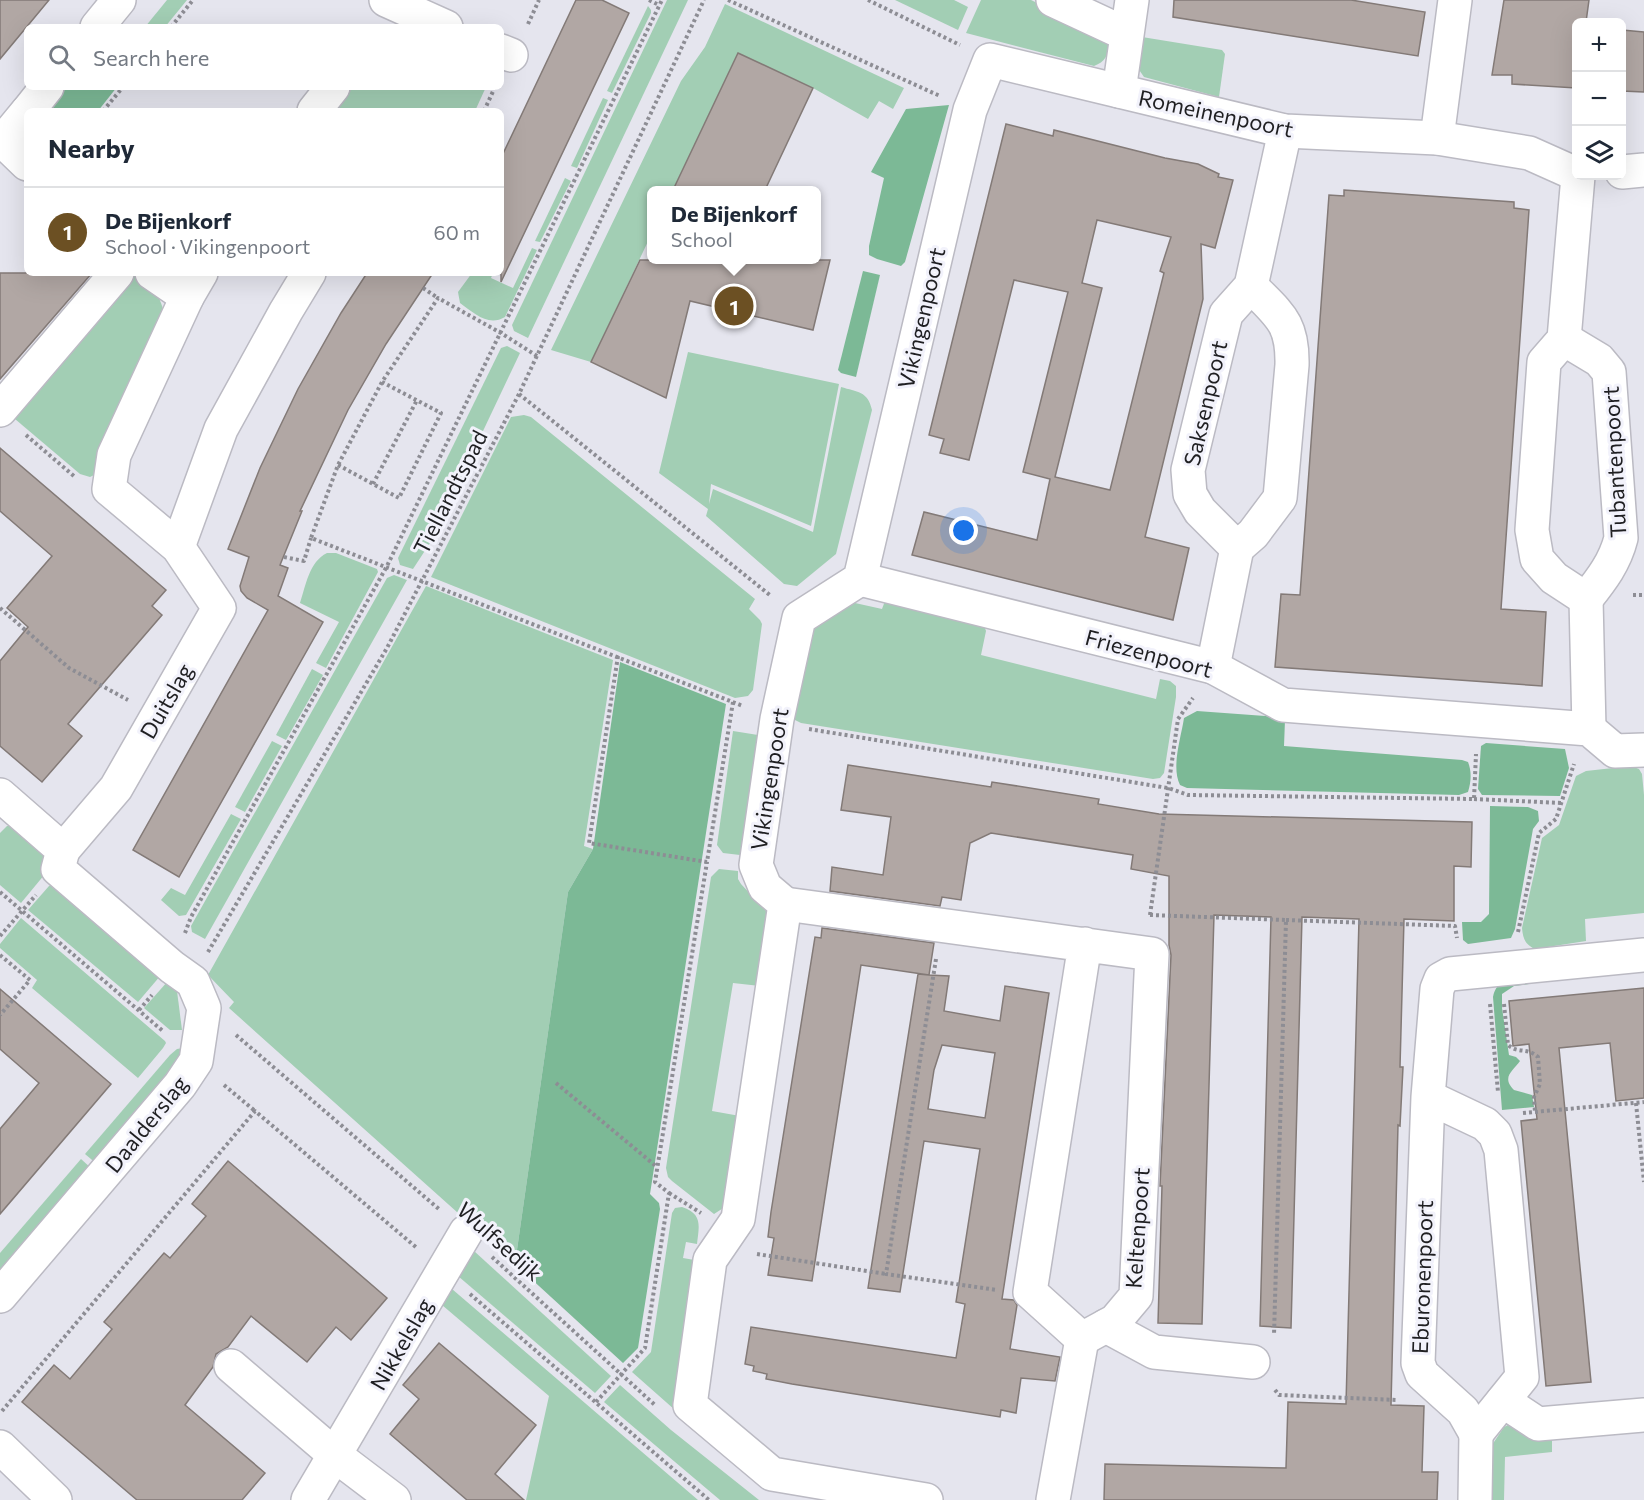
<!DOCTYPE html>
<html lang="en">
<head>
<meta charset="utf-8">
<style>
	:root { --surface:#fff; --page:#f6f6f7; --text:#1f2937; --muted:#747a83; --line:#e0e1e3; --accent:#6c5023 }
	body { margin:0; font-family:Commissioner,sans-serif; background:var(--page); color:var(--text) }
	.controls { position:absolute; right:18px; top:18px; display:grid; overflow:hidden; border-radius:9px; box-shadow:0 6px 24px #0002 }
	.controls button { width:54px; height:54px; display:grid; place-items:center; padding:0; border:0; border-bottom:2px solid var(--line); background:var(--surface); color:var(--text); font:30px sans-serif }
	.you { position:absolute; left:964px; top:531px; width:21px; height:21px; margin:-15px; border:4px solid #fff; border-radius:50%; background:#1a73e8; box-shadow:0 0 0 9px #1a73e833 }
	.badge { display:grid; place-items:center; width:39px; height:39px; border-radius:50%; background:var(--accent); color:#fff; font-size:20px; font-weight:700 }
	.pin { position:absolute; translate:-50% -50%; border:3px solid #fff; box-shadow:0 2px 6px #0006 }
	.popup { position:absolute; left:647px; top:186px; width:174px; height:78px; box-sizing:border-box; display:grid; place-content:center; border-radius:9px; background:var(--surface); filter:drop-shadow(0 2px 4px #0005); font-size:20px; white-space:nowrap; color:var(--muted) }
	.popup b { font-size:22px; color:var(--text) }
	.popup::after { content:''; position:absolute; left:50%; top:100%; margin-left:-12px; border:12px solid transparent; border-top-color:var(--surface) }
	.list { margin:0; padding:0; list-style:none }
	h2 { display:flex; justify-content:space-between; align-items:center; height:78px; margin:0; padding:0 24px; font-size:26px }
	h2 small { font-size:20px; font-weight:400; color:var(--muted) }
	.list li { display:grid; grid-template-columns:39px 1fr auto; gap:18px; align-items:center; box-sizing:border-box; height:90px; padding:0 24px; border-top:2px solid var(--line) }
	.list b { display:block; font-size:22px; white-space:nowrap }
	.list p { margin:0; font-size:20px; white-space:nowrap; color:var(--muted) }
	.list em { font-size:20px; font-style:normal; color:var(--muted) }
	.icon { flex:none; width:33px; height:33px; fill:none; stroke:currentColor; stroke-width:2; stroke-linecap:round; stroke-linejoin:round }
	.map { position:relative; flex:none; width:1644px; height:1500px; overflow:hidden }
	.search { position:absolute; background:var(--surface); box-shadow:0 6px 24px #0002; left:24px; top:24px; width:480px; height:66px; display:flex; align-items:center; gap:15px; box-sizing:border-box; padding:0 21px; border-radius:9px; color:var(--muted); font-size:22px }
	.panel { position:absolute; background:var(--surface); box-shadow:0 6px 24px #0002; left:24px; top:108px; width:480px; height:168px; border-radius:9px }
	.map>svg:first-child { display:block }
	.green { fill:#a2ceb4 }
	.forest { fill:#7cb996 }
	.building { fill:#b1a7a4; stroke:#837a77; stroke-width:1.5; fill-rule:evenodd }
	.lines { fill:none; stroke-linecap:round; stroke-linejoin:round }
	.minor-casing { stroke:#bbbac3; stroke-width:36 }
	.path { stroke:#8d8d94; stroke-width:4; stroke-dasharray:3 3; stroke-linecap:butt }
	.minor { stroke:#fff; stroke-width:33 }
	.labels { text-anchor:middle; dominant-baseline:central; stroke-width:6; stroke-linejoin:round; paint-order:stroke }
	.street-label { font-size:22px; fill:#1f1f22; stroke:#f2f2fb }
</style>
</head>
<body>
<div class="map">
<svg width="1644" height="1500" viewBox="0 0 1644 1500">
	<rect width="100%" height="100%" fill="#e5e5ee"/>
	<!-- green -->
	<g class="green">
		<polygon points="167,0 187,0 165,27 145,27"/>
		<polygon points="667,0 688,0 528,338 514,331 512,325"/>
		<polygon points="895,0 954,0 968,7 958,30"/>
		<path d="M 981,0 L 1031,0 L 1104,35 L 1110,44 C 1108,55 1105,62 1094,66 L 966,33 Z"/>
		<polygon points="725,4 904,88 893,109 879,101 868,119 813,88 738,53 673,190 652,190 651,235 591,362 551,350 681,81 705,47"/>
		<polygon points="648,6 651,10 651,13 612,93 607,91"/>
		<polygon points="1142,37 1222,50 1225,54 1219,97 1144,77 1135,64"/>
		<polygon points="345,87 486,87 475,111 326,111"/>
		<polygon points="603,98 608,100 577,168 571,166"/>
		<polygon points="565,178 571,181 540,242 535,241"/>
		<path d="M 532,248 L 537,250 L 505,317 C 488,327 474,313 460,303 L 458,292 L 472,273 L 493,273 L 491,278 L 513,288 Z"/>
		<path d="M 132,274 C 150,283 160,293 164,314 L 98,473 L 90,477 L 80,474 L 15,419 L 13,413 Z"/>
		<polygon points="507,346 520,353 430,543 413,569 400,565 398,558 501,348"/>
		<path d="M 688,352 L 839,384 L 811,526 L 711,484 L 709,504 L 713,489 L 813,532 L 841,387 C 857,392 868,391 872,410 L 836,554 L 797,586 L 784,584 L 706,516 L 708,509 L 659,473 Z"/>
		<polygon points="524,415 531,417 755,599 749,609 760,620 762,624 753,690 748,696 735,698 431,577 511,417"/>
		<path d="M 327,553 L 336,553 L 377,569 L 378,572 L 326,668 L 316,663 L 339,622 L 300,603 C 306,585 309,562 327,553 Z"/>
		<polygon points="394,575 407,580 205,939 192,932 191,926 387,578"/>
		<polygon points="426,586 613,660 584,846 593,849 568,892 515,1264 229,1008 234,1002 208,975"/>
		<polygon points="885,601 984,625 986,631 981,655 1156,699 1160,679 1170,681 1176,686 1176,697 1164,773 1160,778 1153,779 801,723 793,719 810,630 843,606 855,603 882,609"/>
		<polygon points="312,669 323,675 286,740 276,735"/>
		<polygon points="733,731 758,735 740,855 723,853 717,845"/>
		<polygon points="272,741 282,746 245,812 235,807"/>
		<path d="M 1631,766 L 1639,769 L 1642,774 L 1644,795 L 1644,913 L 1585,919 L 1586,941 L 1535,949 C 1525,944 1523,939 1522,928 L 1542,838 L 1559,825 L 1576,776 L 1586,771 Z"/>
		<polygon points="231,814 241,819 186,915 179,916 161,900 171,888 185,895"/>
		<polygon points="7,826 10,826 43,853 45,874 21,903 0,885 0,833"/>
		<polygon points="719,869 738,871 738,879 741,884 769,914 760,986 733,983 712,1111 740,1116 728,1205 714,1214 672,1181 668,1177 666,1168 711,877"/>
		<polygon points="52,884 161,975 138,1002 28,910 49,886"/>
		<polygon points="21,918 165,1041 166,1043 163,1048 138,1078 32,988 37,980 0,948 0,944"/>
		<polygon points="168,981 177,991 182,1030 170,1030 144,1008"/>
		<polygon points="183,1048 182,1060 98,1165 85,1154 170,1055 177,1049"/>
		<polygon points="81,1159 92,1169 0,1279 0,1253"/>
		<path d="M 682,1207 C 703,1214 699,1226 697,1244 L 686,1242 L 683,1258 L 700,1261 L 675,1410 L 632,1372 L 651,1352 L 672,1213 L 675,1208 Z"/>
		<polygon points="474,1251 611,1376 595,1393 458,1276"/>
		<polygon points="452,1289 698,1500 526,1500 549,1396 442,1305"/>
		<polygon points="620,1385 671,1430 759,1500 720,1500 604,1402"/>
		<polygon points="1514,1422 1552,1436 1552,1452 1505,1457 1504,1500 1490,1500 1492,1445 1504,1427"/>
	</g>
	<!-- forest -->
	<g class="forest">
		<polygon points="61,87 117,87 98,111 49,111 46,105"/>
		<polygon points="949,105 905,262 901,266 877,259 869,255 869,246 884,178 871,172 906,109"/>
		<polygon points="863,271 880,275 856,377 841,373 838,370"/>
		<polygon points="620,662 726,704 650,1194 659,1203 660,1209 638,1348 623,1363 515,1264 568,892 593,849"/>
		<path d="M 1197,711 L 1278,717 L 1285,720 L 1284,746 L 1462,760 L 1468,762 C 1472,772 1471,782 1468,792 L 1459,795 L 1187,788 L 1180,785 C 1171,767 1181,738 1184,718 Z"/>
		<polygon points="1486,743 1565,749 1569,768 1560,796 1482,795 1478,789 1481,746"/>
		<polygon points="1490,806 1528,807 1538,811 1539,821 1533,829 1515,929 1511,938 1468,944 1463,940 1462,922 1481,922 1489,914"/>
		<path d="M 1529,976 L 1529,984 L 1514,986 L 1502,994 L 1502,1008 L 1509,1055 L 1516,1057 L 1520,1061 C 1513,1071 1501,1077 1514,1090 L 1532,1095 L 1534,1107 L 1502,1110 L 1493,997 C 1497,978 1512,978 1529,976 Z"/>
	</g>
	<!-- building -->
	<g class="building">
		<polygon points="0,0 49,0 0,59"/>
		<polygon points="576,0 602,0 629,13 501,282 501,158"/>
		<polygon points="1174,0 1351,0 1425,12 1418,56 1173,17"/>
		<polygon points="1504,0 1589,0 1586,22 1576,22 1576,88 1512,84 1512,75 1492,75"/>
		<polygon points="1622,30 1644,32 1644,92 1622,91"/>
		<polygon points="738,53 813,88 765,190 673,190"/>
		<path d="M 1006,124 L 1053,136 L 1054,130 L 1165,158 L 1198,164 L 1219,174 L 1218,177 L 1233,180 L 1215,248 L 1201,244 L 1203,299 L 1145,537 L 1189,548 L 1173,620 L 912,555 L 924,512 L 1037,540 L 1050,479 L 1023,472 L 1068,292 L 1014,280 L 969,460 L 940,453 L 944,439 L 929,435 ZM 1097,220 L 1171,237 L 1160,271 L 1164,273 L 1110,490 L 1055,477 L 1102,288 L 1082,283 Z"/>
		<polygon points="1344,190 1514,202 1514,208 1529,210 1501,609 1546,612 1542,686 1275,667 1281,594 1300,595 1329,195 1344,196"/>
		<polygon points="640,260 830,260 813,330 690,301 666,398 591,362"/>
		<polygon points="0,273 92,273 0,379"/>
		<polygon points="367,273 433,273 386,344 348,410 300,511 302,511 280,565 288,568 278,596 323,622 179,877 133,850 268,610 247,598 241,591 240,586 249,557 228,549 260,468 298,389 341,313"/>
		<polygon points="0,448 166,590 152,606 162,615 68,724 82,736 42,782 0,746 0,661 28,627 7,608 52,556 0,511"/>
		<polygon points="848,765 991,787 992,782 1099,799 1098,804 1159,814 1472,822 1471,867 1454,866 1454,921 1404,919 1400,1067 1403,1067 1400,1126 1398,1125 1391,1405 1424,1406 1422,1472 1438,1472 1437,1500 1104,1500 1105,1464 1286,1468 1288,1402 1346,1404 1359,919 1302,917 1291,1328 1260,1326 1271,917 1214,915 1202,1324 1158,1323 1162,1186 1160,1186 1171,955 1169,945 1169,876 1131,869 1133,855 991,833 970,843 961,900 942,897 940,906 830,891 832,867 883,875 891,817 841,810"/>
		<path d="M 822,928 L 934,943 L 929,975 L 949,976 L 944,1011 L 1000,1021 L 1005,986 L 1049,993 L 1002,1299 L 1014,1300 L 1017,1305 L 1010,1349 L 1060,1357 L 1055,1381 L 1021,1378 L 1016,1413 L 1001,1410 L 1000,1417 L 792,1384 L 766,1379 L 767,1374 L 753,1371 L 754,1366 L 745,1364 L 751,1327 L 956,1358 L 965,1304 L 956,1302 L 980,1149 L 924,1141 L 900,1292 L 868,1288 L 918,974 L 929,975 L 861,965 L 812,1281 L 768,1275 L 774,1238 L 768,1237 L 771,1212 L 815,937 L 821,938 ZM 942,1045 L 995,1053 L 985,1118 L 928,1109 L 934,1070 Z"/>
		<polygon points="1644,988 1644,1098 1616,1101 1610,1043 1559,1048 1591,1382 1546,1386 1521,1121 1537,1119 1529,1044 1513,1046 1509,1001"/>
		<polygon points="0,989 111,1084 0,1214 0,1129 39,1083 0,1049"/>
		<polygon points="228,1161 387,1298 351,1340 336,1327 307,1362 251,1316 228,1347 216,1354 213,1367 185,1405 265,1473 242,1500 137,1500 22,1402 54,1365 70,1379 112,1329 104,1322 164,1253 170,1258 206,1216 192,1204"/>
		<polygon points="439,1343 536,1425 495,1474 524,1500 467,1500 390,1434 419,1399 403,1385"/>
	</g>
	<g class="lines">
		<defs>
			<g id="minor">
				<polyline points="386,0 446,27"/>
				<polyline points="1053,0 1126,34"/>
				<polyline points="97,27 119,0"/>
				<polyline points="501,51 511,55"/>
				<polyline points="1119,91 1132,0"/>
				<polyline points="28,111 47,87"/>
				<polyline points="314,111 333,87"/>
				<polyline points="1437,138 1455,0"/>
				<polyline points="0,141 3,141 27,112"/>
				<polyline points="3,141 27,164"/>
				<polyline points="1622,172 1644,170"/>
				<polyline points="1578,176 1564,339 1544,362 1532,530 1537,559 1554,578 1586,599 1589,729"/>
				<polyline points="152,273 187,297"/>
				<path d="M 1564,339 L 1599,360 L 1609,372 L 1621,538 C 1615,562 1602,579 1586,599"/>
				<polyline points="0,410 117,273"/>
				<polyline points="178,547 221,429 286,311 309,273"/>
				<path d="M 1237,548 L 1253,534 L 1280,498 L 1292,365 C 1293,322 1279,315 1251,286"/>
				<polyline points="860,579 1213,667 1283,705 1589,729 1615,751 1644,750"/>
				<polyline points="1213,667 1237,548 1200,511 1190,494 1188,470 1226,314 1251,286 1285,131"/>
				<polyline points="0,795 63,850 58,869 172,967 193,982 204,1008 196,1061 180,1085 0,1296"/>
				<polyline points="63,850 116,788 219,608 178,547 109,489 114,455 187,297 201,273"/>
				<path d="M 785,904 C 907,920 1029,937 1152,954 L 1136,1296 L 1115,1321 L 1082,1339 L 1030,1292 L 1085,944"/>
				<polyline points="1428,1097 1485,1124 1495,1134 1501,1150 1522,1377 1476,1434 1463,1411 1422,1374 1418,1363 1428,1097 1437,989 1441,979 1450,974 1644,955"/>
				<polyline points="1106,1326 1154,1352 1253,1362"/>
				<polyline points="231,1366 336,1456 394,1500"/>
				<polyline points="1503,1401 1538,1424 1644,1415"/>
				<polyline points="0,1447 55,1500"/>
				<polyline points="308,1500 466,1232"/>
				<polyline points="926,1500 772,1474 690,1405 710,1260 738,1219 785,904 765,887 756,865 777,719 799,618 860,579 970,110 990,60 1285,131 1437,138 1529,153 1576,174"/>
				<polyline points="1053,1500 1082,1339"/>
				<polyline points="1475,1500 1476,1434"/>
			</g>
		</defs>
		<!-- minor casing -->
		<use href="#minor" class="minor-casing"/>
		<!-- path -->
		<g class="path">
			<polyline points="649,0 659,5"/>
			<polyline points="728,0 940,96"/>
			<polyline points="868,0 960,45"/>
			<polyline points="528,24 539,0"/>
			<polyline points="171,27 193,0"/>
			<polyline points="103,111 123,87"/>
			<polyline points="484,111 495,87"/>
			<polyline points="423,288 438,298"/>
			<polyline points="537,356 501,333 438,298 382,382 338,465 311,538 743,706"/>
			<polyline points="519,394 771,596"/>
			<polyline points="26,435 75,477"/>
			<polyline points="338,465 399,498 441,413 382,382"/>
			<polyline points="373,484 417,400"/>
			<polyline points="284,557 304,561 311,538"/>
			<polyline points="1633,595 1644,595"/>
			<polyline points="0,608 69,668 128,700"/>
			<polyline points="618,656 589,843 707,862 733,702"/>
			<polyline points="809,729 1168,788 1188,795 1474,799 1476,754"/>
			<polyline points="1474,799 1562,803"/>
			<polyline points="0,892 164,1032"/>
			<polyline points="1150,915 1286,920 1274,1335"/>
			<polyline points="1150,915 1178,719 1193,698"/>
			<polyline points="1286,920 1455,926 1457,938"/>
			<polyline points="1518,932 1539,833 1556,819 1574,764"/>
			<polyline points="185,933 191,917 387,566 662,0"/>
			<polyline points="0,936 36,895"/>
			<polyline points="208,952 387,648 519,394 704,0"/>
			<polyline points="0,955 30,980 0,1015"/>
			<polyline points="936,959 886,1274 997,1290"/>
			<polyline points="1490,1004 1498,1092"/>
			<path d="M 1504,1004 L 1508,1045 C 1518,1054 1527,1047 1538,1057 L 1540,1084 L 1534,1097 L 1535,1112"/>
			<polyline points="139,1010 152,995"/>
			<polyline points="236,1035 440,1210"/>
			<polyline points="556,1083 657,1167"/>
			<polyline points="224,1085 255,1111"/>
			<polyline points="1636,1103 1644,1182"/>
			<polyline points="1523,1113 1644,1102"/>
			<polyline points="669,1193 701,1213"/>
			<polyline points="757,1254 886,1274"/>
			<polyline points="492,1257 655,1405"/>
			<polyline points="470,1294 709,1500"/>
			<polyline points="1275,1390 1279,1395 1397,1400"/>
			<polyline points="596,1402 645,1348 669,1193 655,1182 707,862"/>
			<polyline points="2,1411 255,1111 417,1248"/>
		</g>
		<!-- minor -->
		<use href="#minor" class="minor"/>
	</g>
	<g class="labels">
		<!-- street labels -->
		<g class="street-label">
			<text transform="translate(1216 113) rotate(12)">Romeinenpoort</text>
			<text transform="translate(921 318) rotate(-77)">Vikingenpoort</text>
			<text transform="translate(1205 403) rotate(-77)">Saksenpoort</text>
			<text transform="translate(1614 462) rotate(-93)">Tubantenpoort</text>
			<text transform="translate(450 492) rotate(-63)">Tiellandtspad</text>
			<text transform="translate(1149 653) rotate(15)">Friezenpoort</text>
			<text transform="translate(166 701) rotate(-60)">Duitslag</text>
			<text transform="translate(769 779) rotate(-81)">Vikingenpoort</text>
			<text transform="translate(146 1124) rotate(-51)">Daalderslag</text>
			<text transform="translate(1137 1228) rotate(-86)">Keltenpoort</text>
			<text transform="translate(500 1241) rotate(42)">Wulfsedijk</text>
			<text transform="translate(1422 1277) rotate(-88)">Eburonenpoort</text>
			<text transform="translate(401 1344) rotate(-60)">Nikkelslag</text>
		</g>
	</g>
</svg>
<div class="controls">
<button>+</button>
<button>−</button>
<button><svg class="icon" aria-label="layers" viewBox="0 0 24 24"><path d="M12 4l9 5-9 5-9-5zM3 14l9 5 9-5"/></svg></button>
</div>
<div class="you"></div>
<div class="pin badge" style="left:734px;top:306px">1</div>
<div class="popup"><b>De Bijenkorf</b>School</div>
<div class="search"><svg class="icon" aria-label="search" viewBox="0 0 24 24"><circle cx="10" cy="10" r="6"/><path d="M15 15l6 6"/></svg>Search here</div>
<section class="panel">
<h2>Nearby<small></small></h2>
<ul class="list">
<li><span class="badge">1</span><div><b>De Bijenkorf</b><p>School · Vikingenpoort</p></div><em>60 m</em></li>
</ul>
</section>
</div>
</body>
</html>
